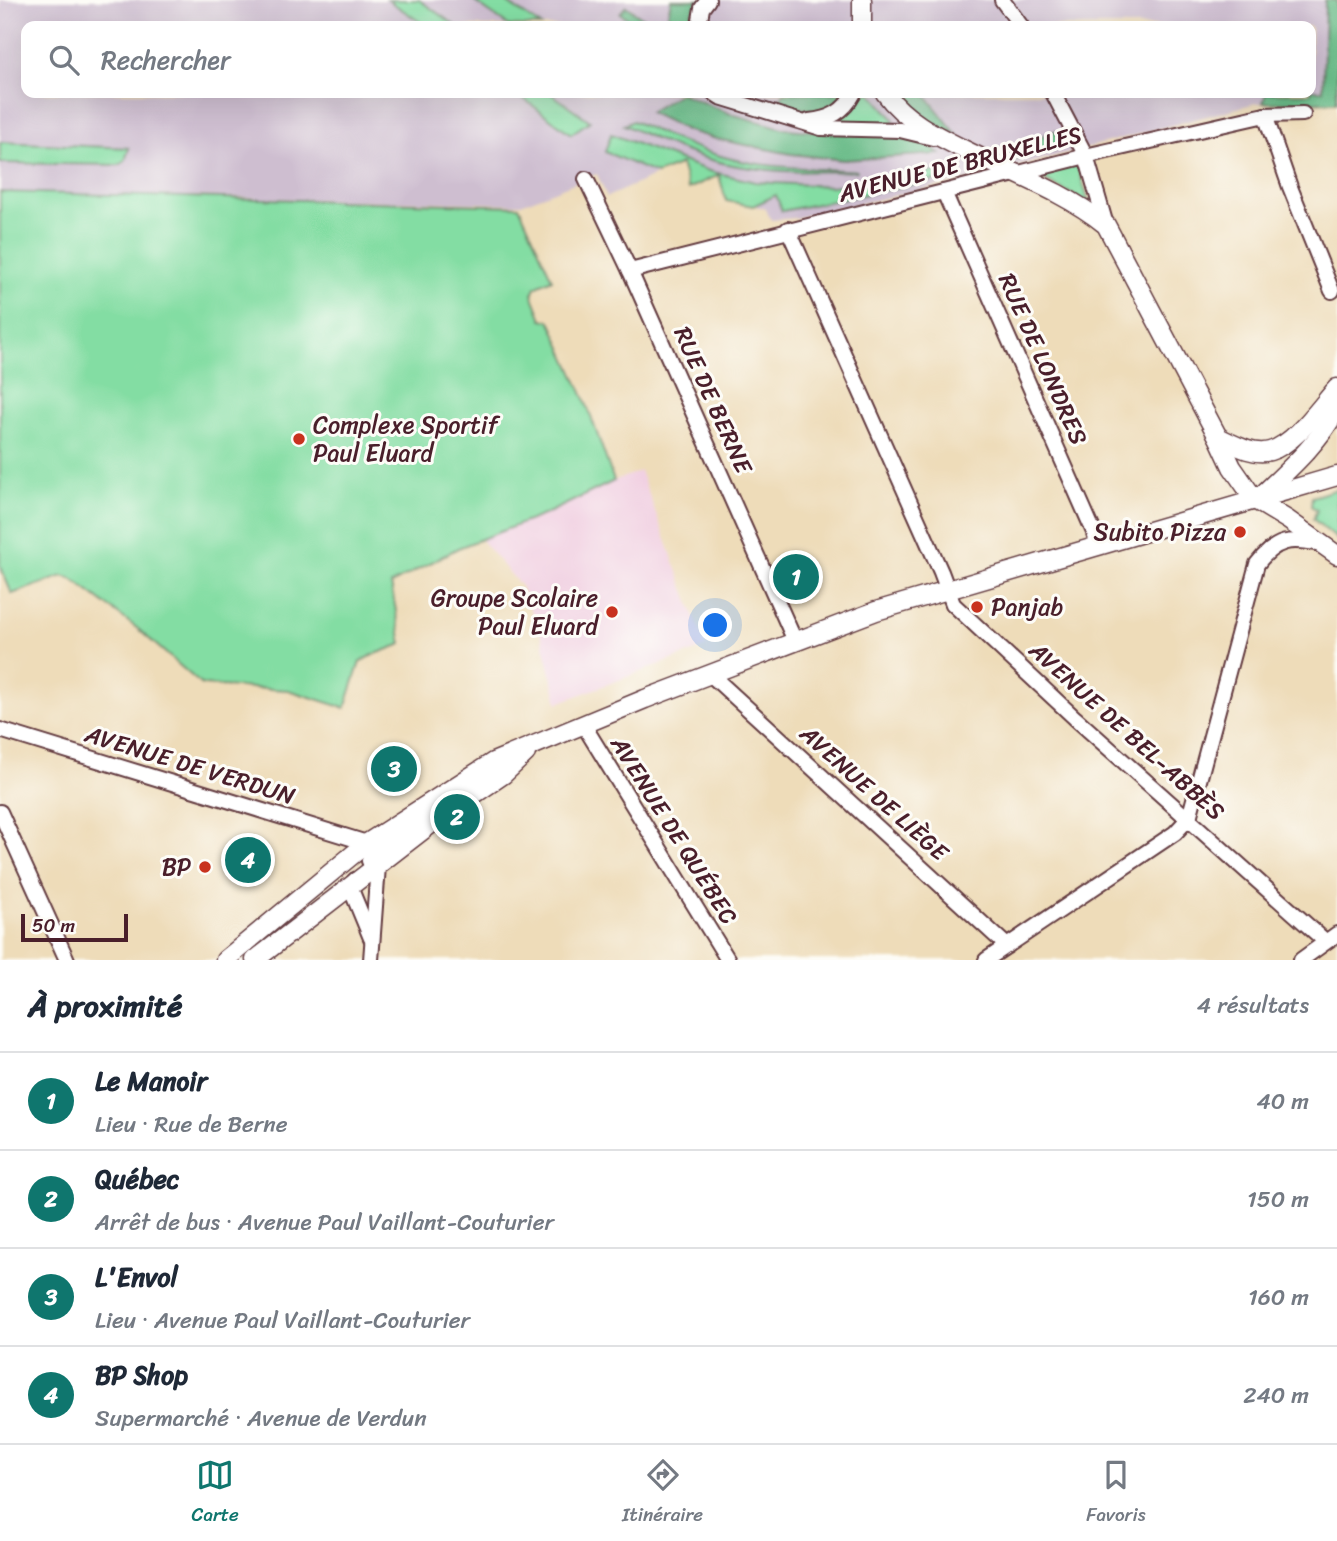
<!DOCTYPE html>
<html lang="fr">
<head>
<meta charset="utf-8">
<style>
	:root { --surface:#fff; --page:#f6f6f7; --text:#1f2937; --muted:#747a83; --line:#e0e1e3; --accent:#0f766e }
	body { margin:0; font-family:Sriracha,sans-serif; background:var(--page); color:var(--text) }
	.scale { position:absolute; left:21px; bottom:18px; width:107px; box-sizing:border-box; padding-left:7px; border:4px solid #4a1f2b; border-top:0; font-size:19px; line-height:24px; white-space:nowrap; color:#4a1f2b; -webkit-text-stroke:5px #fdfcf7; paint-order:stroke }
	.you { position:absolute; left:716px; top:626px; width:24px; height:24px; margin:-18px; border:5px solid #fff; border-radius:50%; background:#1a73e8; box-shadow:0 0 0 10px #1a73e833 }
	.badge { display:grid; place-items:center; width:46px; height:46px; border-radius:50%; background:var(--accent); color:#fff; font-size:23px; font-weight:700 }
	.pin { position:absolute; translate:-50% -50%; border:4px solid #fff; box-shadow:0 2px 7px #0006 }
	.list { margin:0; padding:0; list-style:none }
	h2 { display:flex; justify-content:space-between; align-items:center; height:91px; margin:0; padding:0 28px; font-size:30px }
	h2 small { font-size:23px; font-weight:400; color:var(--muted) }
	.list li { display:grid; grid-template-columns:46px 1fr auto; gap:21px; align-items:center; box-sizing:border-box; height:98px; padding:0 28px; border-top:2px solid var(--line) }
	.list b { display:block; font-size:26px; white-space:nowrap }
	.list p { margin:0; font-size:23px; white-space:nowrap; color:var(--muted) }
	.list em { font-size:23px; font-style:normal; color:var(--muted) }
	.icon { flex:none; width:38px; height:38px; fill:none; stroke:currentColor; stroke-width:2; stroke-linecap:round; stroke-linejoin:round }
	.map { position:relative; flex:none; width:1337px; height:960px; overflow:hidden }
	.search { position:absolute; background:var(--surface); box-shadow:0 7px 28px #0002; left:21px; right:21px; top:21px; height:77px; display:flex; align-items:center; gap:18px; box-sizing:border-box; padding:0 24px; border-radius:14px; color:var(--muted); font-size:26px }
	.sheet { height:483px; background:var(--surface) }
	nav { display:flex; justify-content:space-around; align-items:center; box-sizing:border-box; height:98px; border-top:2px solid var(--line); background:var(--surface); font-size:19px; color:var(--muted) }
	nav a { display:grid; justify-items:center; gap:4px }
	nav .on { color:var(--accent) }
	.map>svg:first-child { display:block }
	.built { fill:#f1d0e2 }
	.industrial { fill:#cebed0; fill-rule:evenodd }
	.green { fill:#83dda3; stroke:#667e67; stroke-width:2 }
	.forest { fill:#6abc89; stroke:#5a6e5a; stroke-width:2 }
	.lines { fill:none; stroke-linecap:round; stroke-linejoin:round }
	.minor-casing { stroke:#633b40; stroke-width:18 }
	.major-casing { stroke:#633b40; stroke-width:21 }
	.minor { stroke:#fff; stroke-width:14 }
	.major { stroke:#fff; stroke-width:18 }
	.poi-dot { fill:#c8321e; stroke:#fdfcf7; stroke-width:2.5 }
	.labels { text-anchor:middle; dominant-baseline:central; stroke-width:6; stroke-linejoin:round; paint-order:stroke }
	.street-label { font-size:24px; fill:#4a1f2b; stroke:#fdfcf7 }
	.poi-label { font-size:24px; fill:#4a1f2b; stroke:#fdfcf7; text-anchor:end }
</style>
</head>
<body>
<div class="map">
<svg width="1337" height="960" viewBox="0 0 1337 960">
	<rect width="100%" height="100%" fill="#fdfcf7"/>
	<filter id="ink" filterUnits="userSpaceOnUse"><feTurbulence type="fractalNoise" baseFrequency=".0143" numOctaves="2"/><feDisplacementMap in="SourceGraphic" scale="14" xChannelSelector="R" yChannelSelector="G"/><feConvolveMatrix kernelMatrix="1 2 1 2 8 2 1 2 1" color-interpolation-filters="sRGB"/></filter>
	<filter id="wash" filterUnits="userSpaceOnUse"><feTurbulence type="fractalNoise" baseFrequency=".00686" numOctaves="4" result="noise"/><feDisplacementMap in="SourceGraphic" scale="28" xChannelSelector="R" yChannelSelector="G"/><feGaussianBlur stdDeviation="1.57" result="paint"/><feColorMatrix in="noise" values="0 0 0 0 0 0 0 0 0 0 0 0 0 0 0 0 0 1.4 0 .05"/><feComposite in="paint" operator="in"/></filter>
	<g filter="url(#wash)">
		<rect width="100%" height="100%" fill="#eedcb9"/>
		<!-- built -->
		<polygon class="built" points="640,471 706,647 558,703 542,637 521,586 480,539 546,514 614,481"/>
		<!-- industrial -->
		<path class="industrial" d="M 0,0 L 1337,0 L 1337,102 L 1256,103 L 969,179 L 796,218 L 771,220 L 765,208 L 726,201 L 719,175 L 688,189 L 681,164 L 607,197 L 597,174 L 521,204 L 0,192 ZM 26,26 L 1311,26 L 1311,93 L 26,93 Z"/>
		<!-- green -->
		<g class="green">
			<polygon points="388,0 419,0 456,26 426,26"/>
			<polygon points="472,0 503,0 541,26 509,26"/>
			<polygon points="516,93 550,93 590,121 571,134"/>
			<path d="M 862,93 L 871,93 L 894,120 L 892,125 L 826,121 C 845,115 856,113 862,93 Z"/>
			<path d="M 633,121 C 663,134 692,148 724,157 C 766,169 814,168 858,171 C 814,172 770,173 727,164 C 691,156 657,140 624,125 Z"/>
			<polygon points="611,134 709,171 755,182 830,186 869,183 961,167 951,177 782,211 776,195 753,206 726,201 719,175 688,189 681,164 657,174 605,152"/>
			<polygon points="0,142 129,148 125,161 119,165 0,163"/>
			<polygon points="1077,164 1089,203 1036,176"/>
			<polygon points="0,192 519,206 552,279 535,287 532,294 542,319 550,321 584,397 614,481 546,514 458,548 391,584 402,644 373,655 360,662 345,708 288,690 202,685 138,629 72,579 63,576 12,594 0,566"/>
			<polygon points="1337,489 1337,539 1313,519 1317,510 1311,506 1312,497"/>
		</g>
		<!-- forest -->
		<g class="forest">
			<polygon points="671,0 699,0 691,14 690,26 637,26 620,13 626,6 653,25 667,20"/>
			<polygon points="1325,0 1337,0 1337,102 1263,103 1266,93 1311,93 1311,90 1323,90"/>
			<polygon points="680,93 731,114 786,129 897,137 927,144 940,154 843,160 791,154 716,139 686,130 649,112"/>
			<path d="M 784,93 L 843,93 C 828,117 802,110 778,103 Z"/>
			<polygon points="897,93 924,93 958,136 929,121"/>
			<polygon points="1055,131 1068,146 1016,160 1007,150"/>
		</g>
	</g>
	<g filter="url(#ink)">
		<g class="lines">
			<defs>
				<g id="minor">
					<polyline points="1002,0 1021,26"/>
					<polyline points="699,26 702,8 708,0"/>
					<polyline points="714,93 720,97 821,128 900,130 933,138"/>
					<polyline points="1053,93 1086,156 1106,225"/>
					<polyline points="1265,115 1290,187 1332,291"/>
					<path d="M 809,121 C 830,119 844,112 854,93"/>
					<polyline points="586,179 630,271 795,641"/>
					<polyline points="944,192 1093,530 1098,545"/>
					<polyline points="788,229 941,572 953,604 1075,718 1325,941"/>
					<polyline points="630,271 1094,154 1265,115 1303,114"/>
					<polyline points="710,674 1007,946"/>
					<polyline points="583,724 728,960"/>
					<polyline points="0,730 367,843 378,866 371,960"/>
					<polyline points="0,812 67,960"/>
					<polyline points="369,861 373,855 435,808"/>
					<polyline points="355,880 350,887 371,938"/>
					<path d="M 986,960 L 1175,833 L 1189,818 L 1257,564 C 1276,539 1290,538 1320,544"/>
					<polyline points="1301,960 1337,934"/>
				</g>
				<g id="major">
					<polyline points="862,26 862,0"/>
					<path d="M 885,93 C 905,120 933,134 963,149 C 1011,173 1064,191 1106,225 L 1218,437 L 1232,467 L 1255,500 L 1288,520 L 1337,555"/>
					<path d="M 1218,437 C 1233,444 1253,456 1270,451 C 1295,444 1320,407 1337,388"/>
					<path d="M 1261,496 C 1289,469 1318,444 1337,409"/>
					<polyline points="225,960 367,843 493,762 645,699 876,611 1337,476"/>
					<polyline points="255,960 435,821 504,774 526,753"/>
				</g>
			</defs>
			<!-- minor casing -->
			<use href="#minor" class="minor-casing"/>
			<!-- major casing -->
			<use href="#major" class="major-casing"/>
			<!-- minor -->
			<use href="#minor" class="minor"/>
			<!-- major -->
			<use href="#major" class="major"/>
		</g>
	</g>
	<!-- markers -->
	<g class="poi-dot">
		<circle cx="299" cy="439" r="7"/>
		<circle cx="1240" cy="532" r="7"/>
		<circle cx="977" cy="607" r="7"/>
		<circle cx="612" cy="612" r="7"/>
		<circle cx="205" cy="867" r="7"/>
	</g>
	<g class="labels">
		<!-- street labels -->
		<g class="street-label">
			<text transform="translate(960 164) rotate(-14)">AVENUE DE BRUXELLES</text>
			<text transform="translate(1043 359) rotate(66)">RUE DE LONDRES</text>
			<text transform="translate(713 400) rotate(66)">RUE DE BERNE</text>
			<text transform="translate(1127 731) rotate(42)">AVENUE DE BEL-ABBÈS</text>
			<text transform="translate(190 765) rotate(17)">AVENUE DE VERDUN</text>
			<text transform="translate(874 793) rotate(42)">AVENUE DE LIÈGE</text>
			<text transform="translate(674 830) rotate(58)">AVENUE DE QUÉBEC</text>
		</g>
		<!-- poi labels -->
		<g class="poi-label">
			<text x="313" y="425" text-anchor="start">Complexe Sportif<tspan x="313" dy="28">Paul Eluard</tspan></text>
			<text x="1226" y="532">Subito Pizza</text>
			<text x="598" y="598">Groupe Scolaire<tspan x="598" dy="28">Paul Eluard</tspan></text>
			<text x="991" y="607" text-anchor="start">Panjab</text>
			<text x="191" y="867">BP</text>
		</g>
	</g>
</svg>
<div class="scale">50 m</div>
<div class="you"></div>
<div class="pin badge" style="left:796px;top:577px">1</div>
<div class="pin badge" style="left:457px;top:817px">2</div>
<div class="pin badge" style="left:394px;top:769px">3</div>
<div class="pin badge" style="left:248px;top:860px">4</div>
<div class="search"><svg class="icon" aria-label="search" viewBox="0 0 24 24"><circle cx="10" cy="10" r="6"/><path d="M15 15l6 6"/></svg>Rechercher</div>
</div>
<section class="sheet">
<h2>À proximité<small>4 résultats</small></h2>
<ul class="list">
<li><span class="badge">1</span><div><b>Le Manoir</b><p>Lieu · Rue de Berne</p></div><em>40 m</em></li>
<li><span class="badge">2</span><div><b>Québec</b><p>Arrêt de bus · Avenue Paul Vaillant-Couturier</p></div><em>150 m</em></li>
<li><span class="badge">3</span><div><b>L'Envol</b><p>Lieu · Avenue Paul Vaillant-Couturier</p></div><em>160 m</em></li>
<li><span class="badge">4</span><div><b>BP Shop</b><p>Supermarché · Avenue de Verdun</p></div><em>240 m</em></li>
</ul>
</section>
<nav>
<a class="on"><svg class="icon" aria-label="map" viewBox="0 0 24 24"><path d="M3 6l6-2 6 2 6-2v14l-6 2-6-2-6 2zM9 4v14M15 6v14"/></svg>Carte</a>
<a><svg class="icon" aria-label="directions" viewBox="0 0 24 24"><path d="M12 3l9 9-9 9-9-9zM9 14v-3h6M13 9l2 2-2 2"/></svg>Itinéraire</a>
<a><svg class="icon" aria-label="saved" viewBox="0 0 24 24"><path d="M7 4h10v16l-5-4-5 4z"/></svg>Favoris</a>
</nav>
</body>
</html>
